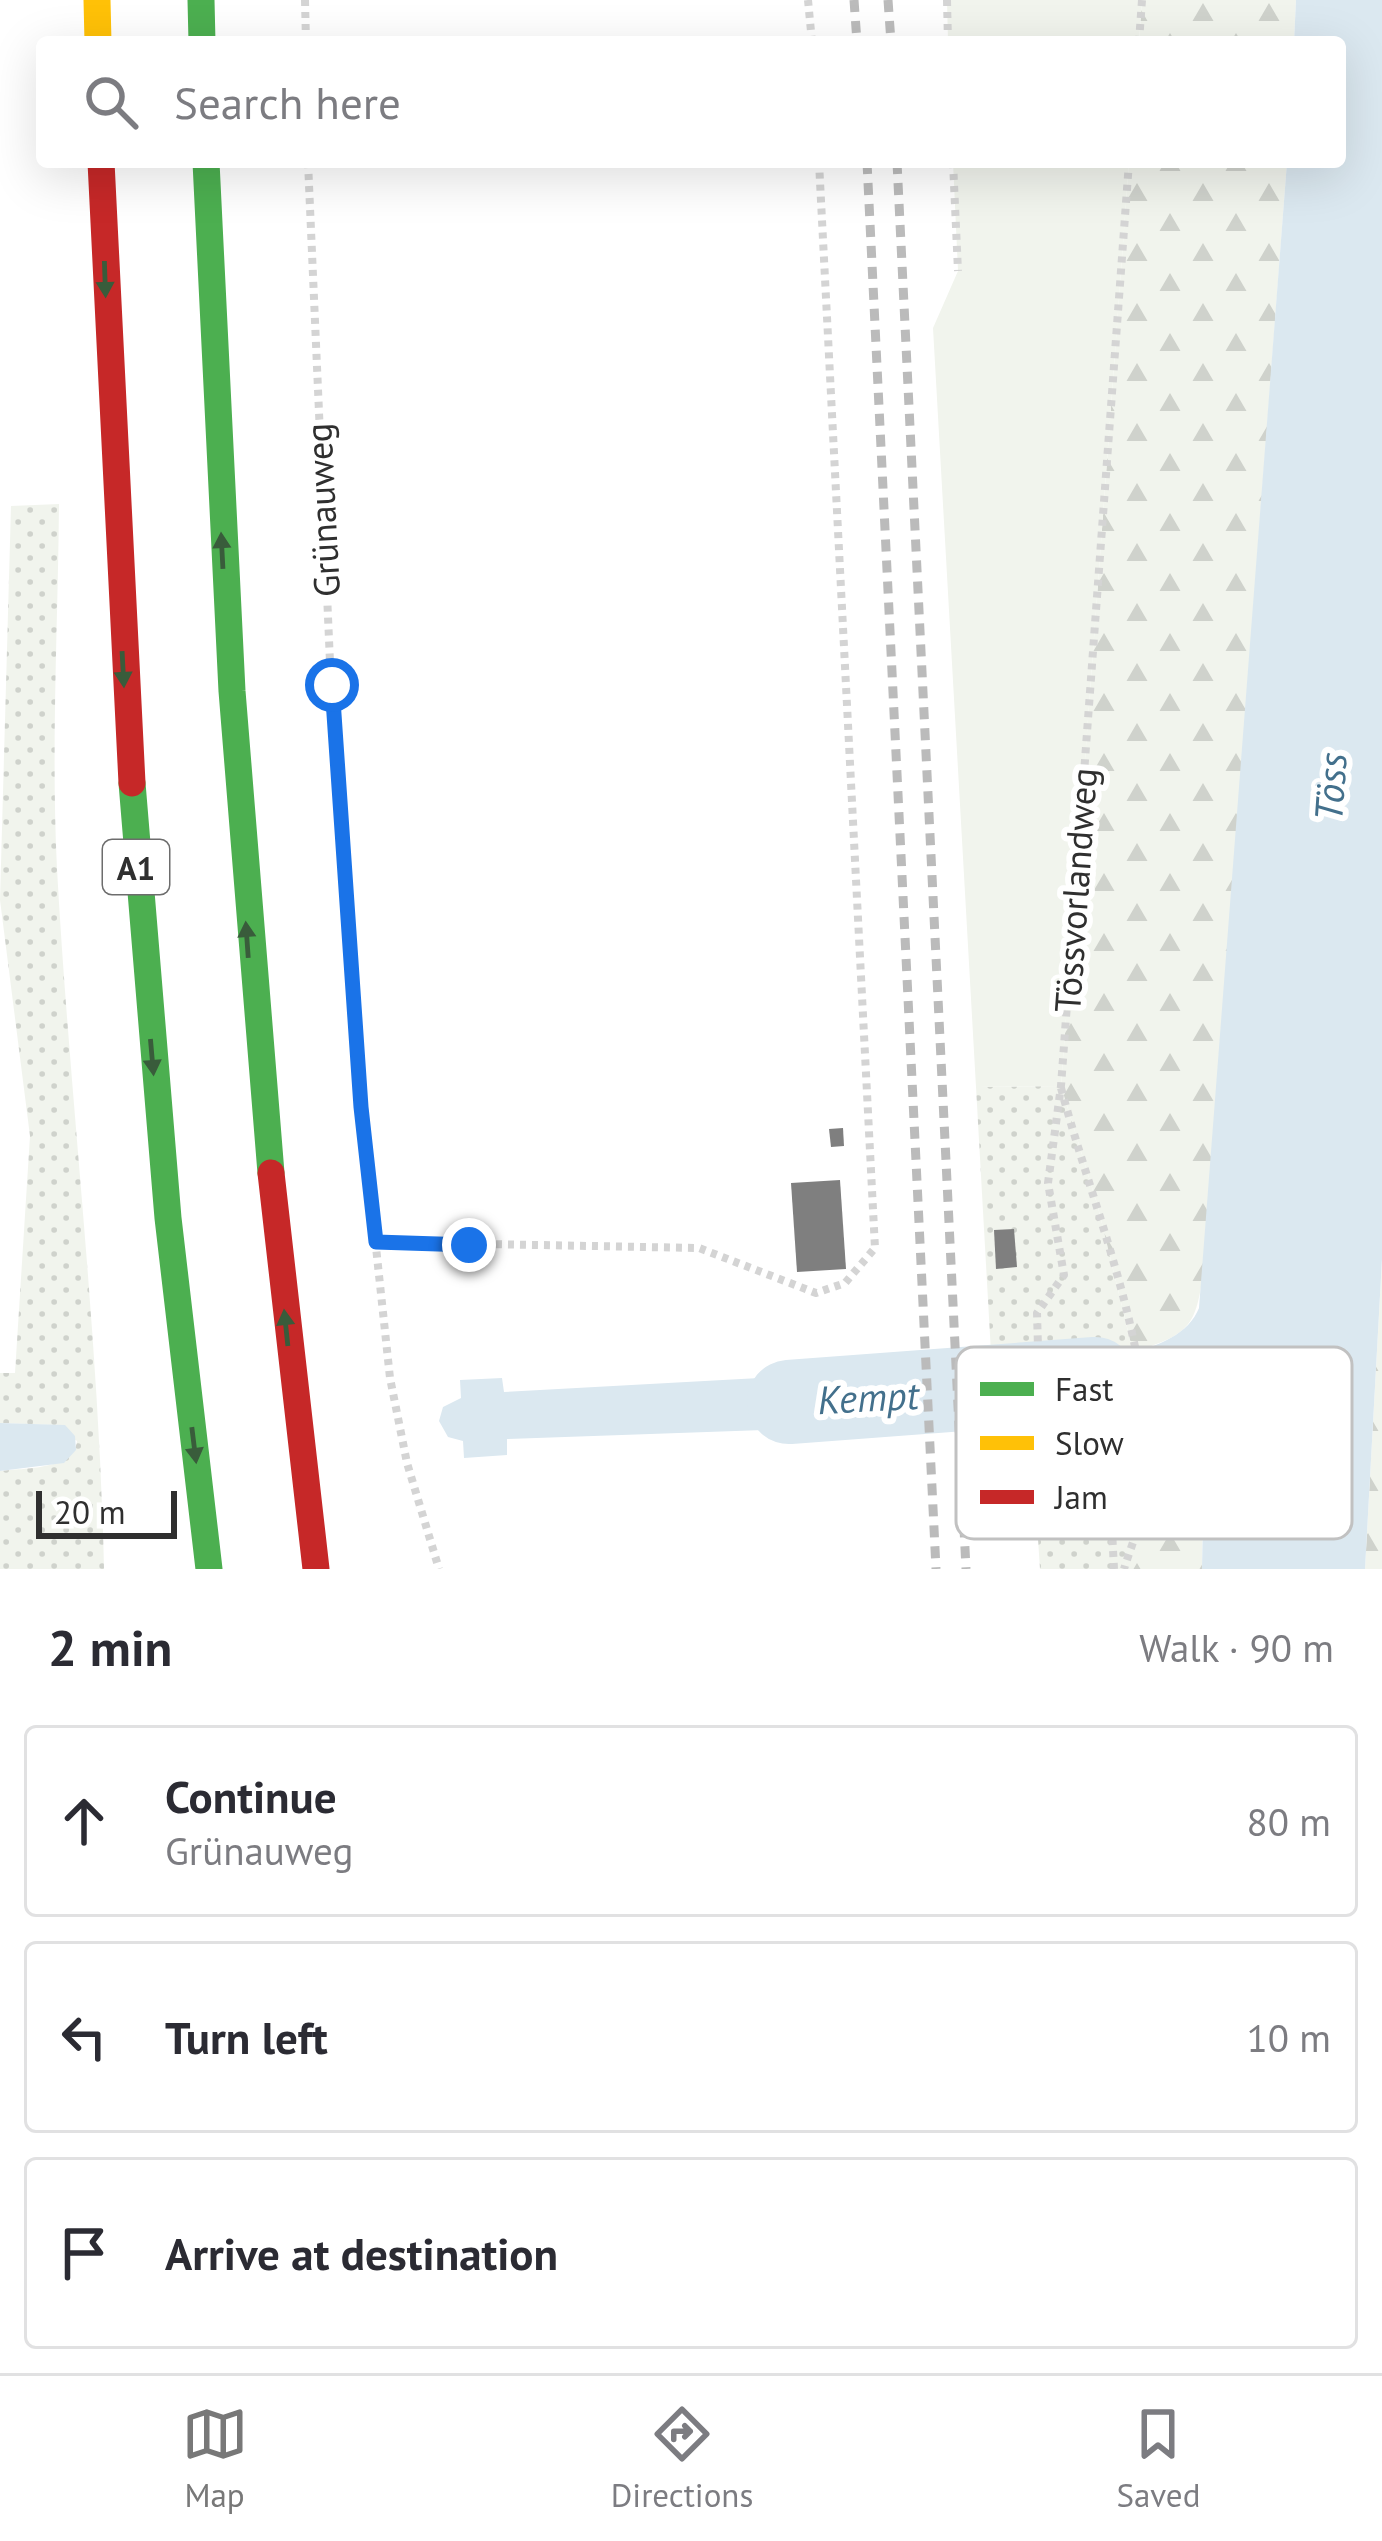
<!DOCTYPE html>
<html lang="en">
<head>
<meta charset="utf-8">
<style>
	:root { --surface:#fff; --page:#f7f7f7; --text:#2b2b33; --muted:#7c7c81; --line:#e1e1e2; --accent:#787878 }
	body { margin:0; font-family:"PT Sans",sans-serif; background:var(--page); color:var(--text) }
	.scale { position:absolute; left:36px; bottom:30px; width:141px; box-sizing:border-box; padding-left:12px; border:6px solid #2f2f2f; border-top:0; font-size:33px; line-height:42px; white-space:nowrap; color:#2f2f2f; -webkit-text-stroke:9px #fff; paint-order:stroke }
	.stop { position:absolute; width:36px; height:36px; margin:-27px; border:9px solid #1a73e8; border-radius:50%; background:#fff }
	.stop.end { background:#1a73e8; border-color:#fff; box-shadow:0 3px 12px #0008 }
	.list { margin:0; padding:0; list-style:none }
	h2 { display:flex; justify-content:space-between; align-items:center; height:156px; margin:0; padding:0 48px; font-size:51px }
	h2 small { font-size:39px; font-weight:400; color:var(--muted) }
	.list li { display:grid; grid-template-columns:78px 1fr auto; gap:36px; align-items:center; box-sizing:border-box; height:192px; margin:0 24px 24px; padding:0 24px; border:3px solid var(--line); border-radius:12px }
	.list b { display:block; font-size:45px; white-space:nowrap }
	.list p { margin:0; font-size:39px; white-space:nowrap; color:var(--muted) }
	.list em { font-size:39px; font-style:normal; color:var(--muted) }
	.icon { flex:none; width:66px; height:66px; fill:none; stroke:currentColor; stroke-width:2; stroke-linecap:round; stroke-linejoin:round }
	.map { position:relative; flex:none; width:1382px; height:1569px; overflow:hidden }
	.search { position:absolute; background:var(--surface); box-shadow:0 12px 48px #0002; left:36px; right:36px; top:36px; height:132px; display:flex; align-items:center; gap:30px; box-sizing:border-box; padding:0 42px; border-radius:12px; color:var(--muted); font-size:45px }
	.sheet { height:804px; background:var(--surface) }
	nav { display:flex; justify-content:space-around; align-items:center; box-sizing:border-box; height:168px; border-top:3px solid var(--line); background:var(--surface); font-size:33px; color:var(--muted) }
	nav a { display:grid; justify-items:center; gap:6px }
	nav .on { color:var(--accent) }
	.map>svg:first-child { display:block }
	.grass { fill:url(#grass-dots) }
	.forest { fill:url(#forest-firs) }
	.garden { fill:#f1f4ed }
	.water { fill:#dbe8f0 }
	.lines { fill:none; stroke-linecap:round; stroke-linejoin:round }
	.river { stroke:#dbe8f0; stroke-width:84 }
	.building { fill:#7f7f7f }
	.path { stroke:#d4d4d4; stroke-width:8; stroke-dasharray:6 6; stroke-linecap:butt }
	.fast { stroke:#4caf50; stroke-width:27 }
	.slow { stroke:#ffc107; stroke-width:27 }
	.jam { stroke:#c62828; stroke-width:27 }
	.rail { stroke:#bbb; stroke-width:9; stroke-dasharray:12 9; stroke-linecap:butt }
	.oneway { fill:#395c3b }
	.route { stroke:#1a73e8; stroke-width:15 }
	.labels { text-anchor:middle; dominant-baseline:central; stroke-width:12; stroke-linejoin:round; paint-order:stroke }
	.shield { fill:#fff; stroke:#6d6d6d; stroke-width:3 }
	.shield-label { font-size:33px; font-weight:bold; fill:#2f2f2f }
	.street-label { font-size:36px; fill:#2f2f2f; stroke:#fff }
	.water-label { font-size:39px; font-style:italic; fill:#43708c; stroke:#fff }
	.key { fill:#fff; stroke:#c1c1c1; stroke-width:3 }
	.key-label { font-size:33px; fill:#2f2f2f }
</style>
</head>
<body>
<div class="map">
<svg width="1382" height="1569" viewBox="0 0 1382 1569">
	<defs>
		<pattern id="grass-dots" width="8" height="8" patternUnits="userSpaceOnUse" patternTransform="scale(3)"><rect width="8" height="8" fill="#f1f4ed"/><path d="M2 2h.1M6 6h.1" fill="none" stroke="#cfd2cc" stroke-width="1.8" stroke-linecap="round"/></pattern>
		<pattern id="forest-firs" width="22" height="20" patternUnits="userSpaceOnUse" patternTransform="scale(3)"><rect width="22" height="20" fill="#f1f4ed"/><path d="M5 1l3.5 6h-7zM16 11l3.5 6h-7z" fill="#cfd2cc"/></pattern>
	</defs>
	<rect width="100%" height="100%" fill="#fff"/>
	<!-- grass -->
	<g class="grass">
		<path d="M 59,504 C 58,625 51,748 57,869 C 70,1103 99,1335 104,1569 L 0,1569 L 0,1471 C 24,1468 74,1470 77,1441 L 53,1425 L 0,1423 L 0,1373 L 15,1373 L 30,1136 L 0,900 L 11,506 Z"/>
		<polygon points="1061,1086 1098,1207 1133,1352 982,1364 982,1354 991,1353 976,1087"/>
		<polygon points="1141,1399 1200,1401 1207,1410 1206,1430 1144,1429 1144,1503 1124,1569 1040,1569 1032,1448 985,1426 985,1418 1045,1418"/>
	</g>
	<!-- forest -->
	<g class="forest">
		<polygon points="1142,0 1296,0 1294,42 1139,42"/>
		<path d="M 1129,162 L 1287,162 L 1204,1267 C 1196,1327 1191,1334 1133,1352 L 1098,1207 L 1061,1086 Z"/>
		<polygon points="1382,1259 1382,1569 1365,1569"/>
		<polygon points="1146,1477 1203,1478 1202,1569 1124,1569"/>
	</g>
	<!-- garden -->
	<g class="garden">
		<polygon points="947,0 1142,0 1139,42 948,42"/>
		<polygon points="953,162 1129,162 1061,1086 976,1087 933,328 958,271"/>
	</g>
	<!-- water -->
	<g class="water">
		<path d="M 1296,0 L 1382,0 L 1382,1259 L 1365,1569 L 1202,1569 L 1205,1405 L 1141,1399 L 1045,1418 L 985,1418 L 982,1364 C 1038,1361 1175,1369 1199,1308 L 1287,162 L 1340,162 L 1340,42 L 1294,42 Z"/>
		<polygon points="903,1370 906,1425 507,1439 507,1455 464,1458 463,1441 448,1437 439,1421 443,1407 461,1398 460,1380 502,1378 504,1392"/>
		<polygon points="0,1423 65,1425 75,1436 76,1450 64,1463 0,1471"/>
	</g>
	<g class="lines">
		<!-- river -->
		<polyline class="river" points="789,1402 1095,1379"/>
	</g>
	<!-- building -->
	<g class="building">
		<polygon points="843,1128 844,1146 831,1147 829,1129"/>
		<polygon points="840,1180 846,1269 797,1272 791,1183"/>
		<polygon points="1014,1229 1017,1267 996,1269 994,1230"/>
	</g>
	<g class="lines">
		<!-- path -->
		<g class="path">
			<polyline points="305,0 306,42"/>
			<polyline points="808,0 812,42"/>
			<polyline points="947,0 948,42"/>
			<polyline points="1139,42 1142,0"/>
			<polyline points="308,162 331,685 361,1107 390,1378 407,1463 439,1569"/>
			<polyline points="953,162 958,271"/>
			<path d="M 1061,1088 C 1095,1216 1157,1354 1146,1490 C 1144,1517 1132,1543 1124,1569"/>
			<polyline points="376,1242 699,1248 816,1293 845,1283 875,1248 819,162"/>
			<polyline points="1114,1569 1111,1511 1105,1490 1041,1450 1037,1313 1064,1275 1048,1183 1061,1086 1129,162"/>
		</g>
		<!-- fast -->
		<g class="fast">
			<polyline points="201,0 202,42"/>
			<polyline points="206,162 232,691 271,1173"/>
			<polyline points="132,783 168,1218 209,1569"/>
		</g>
		<!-- slow -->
		<polyline class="slow" points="97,0 98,42"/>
		<!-- jam -->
		<g class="jam">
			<polyline points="101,162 132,783"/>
			<polyline points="271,1173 316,1569"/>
		</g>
		<!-- rail -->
		<g class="rail">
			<polyline points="854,0 857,42"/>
			<polyline points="888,0 891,42"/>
			<polyline points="867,162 936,1569"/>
			<polyline points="897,162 966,1569"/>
		</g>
	</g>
	<!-- one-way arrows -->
	<defs><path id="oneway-solid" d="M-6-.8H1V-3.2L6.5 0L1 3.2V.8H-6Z" transform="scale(3)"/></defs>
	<g class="oneway">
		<use href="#oneway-solid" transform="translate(105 279) rotate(88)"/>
		<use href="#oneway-solid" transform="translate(222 551) rotate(-93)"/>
		<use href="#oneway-solid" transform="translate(123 669) rotate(87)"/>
		<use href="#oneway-solid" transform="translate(247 940) rotate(-94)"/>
		<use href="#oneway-solid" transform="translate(152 1057) rotate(85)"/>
		<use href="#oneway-solid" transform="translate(286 1328) rotate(-96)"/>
		<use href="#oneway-solid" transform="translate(194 1445) rotate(83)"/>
	</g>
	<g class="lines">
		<!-- route -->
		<polyline class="route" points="332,685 361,1107 376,1242 469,1245"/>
	</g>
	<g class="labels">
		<!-- shield labels -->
		<rect class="shield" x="103" y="840" width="66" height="54" rx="9"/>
		<g class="shield-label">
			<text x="136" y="867">A1</text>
		</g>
		<!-- street labels -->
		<g class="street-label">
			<text transform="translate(322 510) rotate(-93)">Grünauweg</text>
			<text transform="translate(1075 890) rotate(-86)">Tössvorlandweg</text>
		</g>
		<!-- water labels -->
		<g class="water-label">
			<text transform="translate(1330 787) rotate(-86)">Töss</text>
			<text transform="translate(868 1397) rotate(-3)">Kempt</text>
		</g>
	</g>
	<!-- legend -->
	<rect x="956" y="1347" width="396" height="192" rx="18" class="key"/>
	<rect x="980" y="1382" width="54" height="14" fill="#4caf50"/>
	<rect x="980" y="1436" width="54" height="14" fill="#ffc107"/>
	<rect x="980" y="1490" width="54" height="14" fill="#c62828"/>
	<g class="key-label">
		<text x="1055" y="1401">Fast</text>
		<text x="1055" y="1455">Slow</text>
		<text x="1055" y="1509">Jam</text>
	</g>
</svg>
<div class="scale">20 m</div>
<div class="stop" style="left:332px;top:685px"></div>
<div class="stop end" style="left:469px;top:1245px"></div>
<div class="search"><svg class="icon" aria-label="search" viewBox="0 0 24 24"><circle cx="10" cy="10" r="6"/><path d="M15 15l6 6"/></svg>Search here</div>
</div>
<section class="sheet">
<h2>2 min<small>Walk · 90 m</small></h2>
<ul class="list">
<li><svg class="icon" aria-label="ahead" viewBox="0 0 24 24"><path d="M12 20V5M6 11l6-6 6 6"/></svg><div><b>Continue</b><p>Grünauweg</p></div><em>80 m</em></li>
<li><svg class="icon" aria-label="left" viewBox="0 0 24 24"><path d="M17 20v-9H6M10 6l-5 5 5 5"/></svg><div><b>Turn left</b></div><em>10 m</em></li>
<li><svg class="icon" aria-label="arrive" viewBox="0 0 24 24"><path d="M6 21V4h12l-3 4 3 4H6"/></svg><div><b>Arrive at destination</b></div></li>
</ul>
</section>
<nav>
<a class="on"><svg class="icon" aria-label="map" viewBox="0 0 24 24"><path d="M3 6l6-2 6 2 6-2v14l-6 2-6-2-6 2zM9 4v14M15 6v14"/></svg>Map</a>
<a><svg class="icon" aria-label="directions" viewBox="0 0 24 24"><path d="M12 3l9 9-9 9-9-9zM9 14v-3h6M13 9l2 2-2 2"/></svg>Directions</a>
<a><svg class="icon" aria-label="saved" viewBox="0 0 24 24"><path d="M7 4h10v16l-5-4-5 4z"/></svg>Saved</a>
</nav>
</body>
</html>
